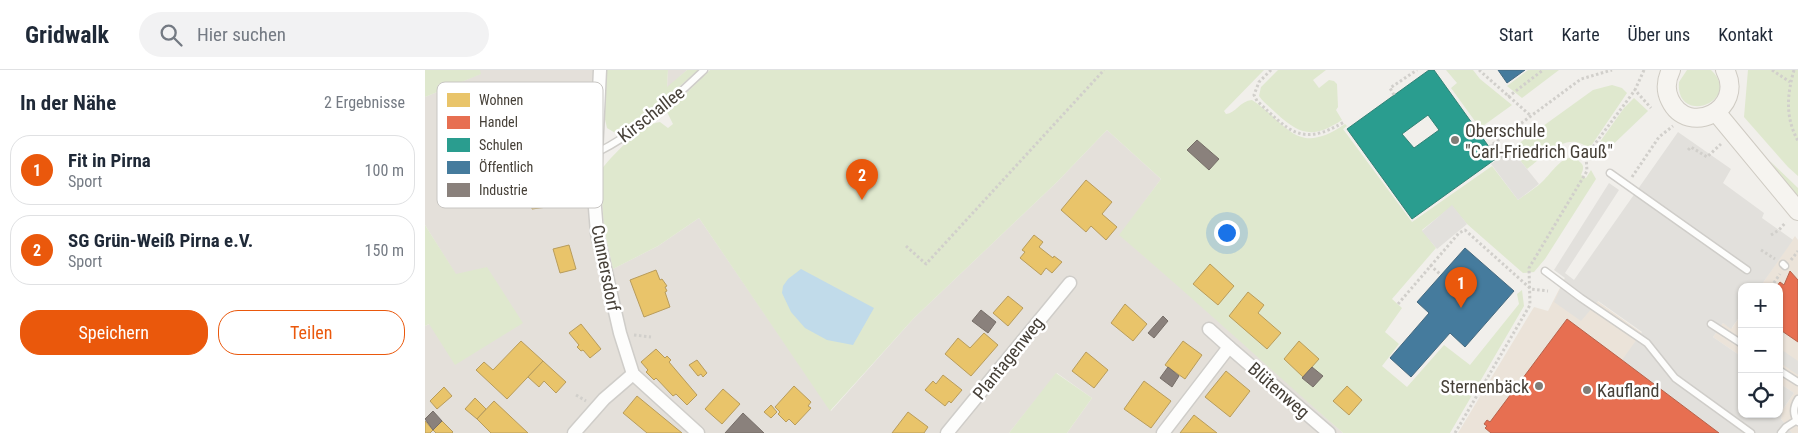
<!DOCTYPE html>
<html lang="de">
<head>
<meta charset="utf-8">
<style>
	:root { --surface:#fff; --page:#f2f2f3; --text:#1f2937; --muted:#747a83; --line:#e0e1e3; --accent:#ea580c }
	body { margin:0; font-family:"Roboto Condensed",sans-serif; background:var(--page); color:var(--text) }
	.controls { position:absolute; right:15px; bottom:15px; display:grid; overflow:hidden; border-radius:10px; box-shadow:0 1px 4px #0004 }
	.controls button { width:45px; height:45px; display:grid; place-items:center; padding:0; border:0; border-bottom:1px solid var(--line); background:var(--surface); color:var(--text); font:25px sans-serif }
	.you { position:absolute; left:801px; top:162px; width:18px; height:18px; margin:-12px; border:4px solid #fff; border-radius:50%; background:#1a73e8; box-shadow:0 0 0 8px #1a73e833 }
	.badge { display:grid; place-items:center; width:32px; height:32px; border-radius:50%; background:var(--accent); color:#fff; font-size:16px; font-weight:700 }
	.pin { position:absolute; translate:-50% -41px; filter:drop-shadow(0 1px 2px #0008) }
	.pin::after { content:''; position:absolute; top:26px; width:18px; height:15px; background:inherit; clip-path:polygon(0 0,100% 0,50% 100%) }
	.list { margin:0; padding:0; list-style:none }
	h2 { display:flex; justify-content:space-between; align-items:center; height:65px; margin:0; padding:0 20px; font-size:21px }
	h2 small { font-size:16px; font-weight:400; color:var(--muted) }
	.list li { display:grid; grid-template-columns:32px 1fr auto; gap:15px; align-items:center; box-sizing:border-box; height:70px; margin:0 10px 10px; padding:0 10px; border:1px solid var(--line); border-radius:20px }
	.list b { display:block; font-size:19px; white-space:nowrap }
	.list p { margin:0; font-size:16px; white-space:nowrap; color:var(--muted) }
	.list em { font-size:16px; font-style:normal; color:var(--muted) }
	.actions { display:flex; gap:10px; padding:15px 20px }
	.actions a { flex:1; padding:11px 0; border:1px solid var(--accent); border-radius:20px; text-align:center; font-size:18px; color:var(--accent) }
	.actions .main { background:var(--accent); color:#fff }
	.icon { flex:none; width:28px; height:28px; fill:none; stroke:currentColor; stroke-width:2; stroke-linecap:round; stroke-linejoin:round }
	.map { position:relative; flex:none; width:1373px; height:363px; overflow:hidden }
	header { display:flex; align-items:center; gap:30px; box-sizing:border-box; height:70px; padding:0 25px; background:var(--surface); border-bottom:1px solid var(--line) }
	header strong { font-size:24px }
	nav { display:flex; gap:28px; margin-inline-start:auto; font-size:18px }
	.search { width:350px; height:45px; background:var(--page); display:flex; align-items:center; gap:12px; box-sizing:border-box; padding:0 18px; border-radius:28px; color:var(--muted); font-size:19px }
	main { display:flex }
	aside { flex:1; background:var(--surface) }
	.map>svg:first-child { display:block }
	.residential { fill:#e4e0da }
	.commercial { fill:#ebe3d9 }
	.green { fill:#dfe8ce }
	.parking { fill:#e2e0dc }
	.water { fill:#c1dbea }
	.homes { fill:#e9c46a; stroke:#b89c5b }
	.shops { fill:#e76f51; stroke:#b7614a }
	.schools { fill:#2a9d8f; stroke:#328175; fill-rule:evenodd }
	.public { fill:#457b9d; stroke:#45697f }
	.industry { fill:#8a817c; stroke:#766e68 }
	.lines { fill:none; stroke-linecap:round; stroke-linejoin:round }
	.service-casing { stroke:#cfcdc9; stroke-width:9 }
	.minor-casing { stroke:#cfcdc9; stroke-width:15 }
	.secondary-casing { stroke:#cfcbc3; stroke-width:20 }
	.path { stroke:#d1cfcb; stroke-width:3; stroke-dasharray:2.5 2.5; stroke-linecap:butt }
	.service { stroke:#fdfdfc; stroke-width:6 }
	.minor { stroke:#fdfdfc; stroke-width:12 }
	.secondary { stroke:#f6f4f0; stroke-width:18 }
	.poi-dot { fill:#827d77; stroke:#fff; stroke-width:2 }
	.labels { text-anchor:middle; dominant-baseline:central; stroke-width:5; stroke-linejoin:round; paint-order:stroke }
	.street-label { font-size:18px; fill:#464038; stroke:#fff }
	.poi-label { font-size:18px; fill:#464038; stroke:#fff; text-anchor:start }
	.key { fill:#fff; stroke:#c8c6c3; stroke-width:1 }
	.key-label { font-size:14px; fill:#464038 }
</style>
</head>
<body>
<header>
<strong>Gridwalk</strong>
<div class="search"><svg class="icon" aria-label="search" viewBox="0 0 24 24"><circle cx="10" cy="10" r="6"/><path d="M15 15l6 6"/></svg>Hier suchen</div>
<nav><a>Start</a><a>Karte</a><a>Über uns</a><a>Kontakt</a></nav>
</header>
<main>
<aside>
<h2>In der Nähe<small>2 Ergebnisse</small></h2>
<ul class="list">
<li><span class="badge">1</span><div><b>Fit in Pirna</b><p>Sport</p></div><em>100 m</em></li>
<li><span class="badge">2</span><div><b>SG Grün-Weiß Pirna e.V.</b><p>Sport</p></div><em>150 m</em></li>
</ul>
<div class="actions"><a class="main">Speichern</a><a>Teilen</a></div>
</aside>
<div class="map">
<svg width="1373" height="363" viewBox="0 0 1373 363">
	<rect width="100%" height="100%" fill="#f1efeb"/>
	<!-- residential -->
	<g class="residential">
		<polygon points="55,0 169,0 162,112 165,162 176,205 233,176 274,148 406,341 489,248 632,112 682,60 736,109 695,165 754,216 918,363 642,363 667,328 632,303 584,363 0,363 0,256 4,254 31,205 0,155 0,27 55,4"/>
		<polygon points="243,0 262,0 242,18"/>
	</g>
	<!-- commercial -->
	<g class="commercial">
		<polygon points="1370,166 1373,170 1373,363 1367,363 1356,349 1358,339 1369,323 1354,313 1354,217 1335,217"/>
		<polygon points="1140,208 1217,263 1197,291 1294,363 1033,363 1109,237 1123,241"/>
		<polygon points="1317,243 1317,287 1288,267 1298,253 1307,258"/>
	</g>
	<!-- green -->
	<g class="green">
		<polygon points="0,0 55,0 56,4 0,27"/>
		<polygon points="182,0 243,0 242,17 262,0 273,0 210,56 192,64 182,58 179,45"/>
		<path d="M 285,0 L 839,0 L 799,41 L 801,44 C 811,43 815,31 827,30 C 863,53 871,88 920,54 L 922,56 L 918,59 L 987,152 L 1067,96 L 1093,130 C 1101,124 1111,118 1118,111 C 1127,103 1141,78 1155,92 C 1160,96 1158,100 1156,105 L 1161,108 L 1166,100 L 1171,109 L 1120,189 L 1109,202 L 1098,203 L 1042,154 L 1027,136 L 997,160 L 1011,178 L 967,229 L 977,238 L 960,262 L 974,274 L 957,296 L 982,317 L 1019,275 L 1045,295 L 1094,234 L 1092,224 L 1097,220 L 1099,236 L 1025,363 L 918,363 C 843,297 770,230 694,165 L 736,109 L 682,60 L 632,112 L 489,248 L 405,341 L 274,148 L 233,176 L 188,199 L 179,158 L 175,101 C 187,86 216,54 235,52 L 243,58 L 248,54 L 242,42 Z"/>
		<path d="M 853,0 L 901,0 L 888,10 L 894,18 L 904,10 L 909,11 L 912,14 L 913,37 L 911,40 L 917,50 C 888,69 875,65 851,43 C 845,37 838,32 834,26 L 836,17 Z"/>
		<polygon points="1021,0 1048,0 1055,9 1087,35 1055,58 1026,18 1032,13"/>
		<polygon points="1103,0 1134,0 1097,28 1082,16"/>
		<path d="M 1262,0 L 1286,0 C 1319,31 1250,57 1254,12 Z"/>
		<polygon points="1323,0 1373,0 1373,106 1363,97 1319,47"/>
		<path d="M 1187,15 L 1197,18 L 1202,23 L 1164,79 C 1143,59 1120,86 1102,99 L 1086,79 L 1168,20 Z"/>
		<polygon points="1209,28 1223,41 1177,85 1173,88 1167,83 1199,38"/>
		<polygon points="1345,91 1373,118 1373,128"/>
		<polygon points="0,155 31,204 62,197 98,253 30,295 4,254 0,256"/>
		<polygon points="631,303 667,328 642,363 584,363"/>
	</g>
	<!-- parking -->
	<g class="parking">
		<polygon points="1253,62 1306,99 1298,113 1339,143 1337,148 1368,170 1335,217 1317,217 1317,243 1306,259 1298,253 1288,267 1317,287 1317,344 1354,344 1354,313 1369,323 1358,339 1356,349 1367,363 1294,363 1197,290 1217,262 1173,231 1156,251 1129,232 1140,208 1129,200 1184,113 1194,120 1140,203 1149,210"/>
		<polygon points="1086,79 1114,114 1093,130 1066,94"/>
		<polygon points="1027,135 1042,154 1012,179 997,161"/>
		<polygon points="1354,278 1373,291 1373,305 1354,292"/>
	</g>
	<!-- water -->
	<polygon class="water" points="376,199 449,238 428,275 402,270 380,258 366,242 357,223 358,216 363,209"/>
	<!-- homes -->
	<g class="homes">
		<polygon points="126,94 130,136 107,139 102,97"/>
		<polygon points="661,110 687,132 677,144 692,157 681,170 666,156 661,162 636,140"/>
		<polygon points="609,165 618,172 614,177 628,188 629,186 637,192 627,203 621,198 616,205 595,188 600,182 597,180"/>
		<polygon points="144,175 151,199 135,203 128,179"/>
		<polygon points="785,194 809,216 793,235 768,214"/>
		<polygon points="231,200 235,210 237,209 242,216 240,217 242,221 240,222 245,237 219,247 205,210"/>
		<polygon points="823,222 839,235 833,243 856,263 842,279 804,246"/>
		<polygon points="583,226 598,238 583,256 568,243"/>
		<polygon points="700,234 722,254 708,271 686,253"/>
		<polygon points="156,254 176,279 165,288 158,280 156,281 152,277 154,275 144,263"/>
		<polygon points="559,263 573,275 546,306 520,284 533,268 545,278"/>
		<polygon points="96,271 118,291 82,329 51,300 59,292 68,300"/>
		<polygon points="758,271 777,285 760,309 740,295"/>
		<polygon points="874,271 894,289 878,307 859,289"/>
		<polygon points="231,279 240,288 242,286 246,290 244,292 272,325 262,335 251,324 248,326 231,308 229,310 221,302 223,300 216,292"/>
		<polygon points="661,282 683,300 669,318 647,301"/>
		<polygon points="272,290 282,303 278,307 276,304 273,306 264,295"/>
		<polygon points="118,291 141,312 131,323 119,311 114,317 103,307"/>
		<polygon points="801,301 825,321 805,347 780,327"/>
		<polygon points="518,305 537,320 526,333 524,331 520,336 500,320 508,311 511,314"/>
		<polygon points="719,311 746,331 726,358 699,339"/>
		<polygon points="369,316 386,332 383,336 386,338 370,355 364,349 361,352 353,344 355,342 350,337"/>
		<polygon points="922,316 937,330 924,345 908,331"/>
		<polygon points="19,317 27,326 12,339 5,331"/>
		<polygon points="298,319 315,334 297,354 280,339"/>
		<polygon points="212,326 257,363 222,363 198,343"/>
		<polygon points="50,328 61,339 52,349 40,339"/>
		<polygon points="69,331 103,363 66,363 52,349"/>
		<polygon points="346,335 352,342 346,348 339,342"/>
		<polygon points="483,342 503,357 499,363 467,363"/>
		<polygon points="769,345 792,363 755,363"/>
		<polygon points="0,351 8,360 5,363 0,363"/>
		<polygon points="17,351 28,362 27,363 11,363 8,360"/>
	</g>
	<!-- shops -->
	<g class="shops">
		<polygon points="1365,201 1373,210 1373,272 1354,259 1354,217 1351,217 1355,212 1359,215"/>
		<polygon points="1142,249 1197,290 1294,363 1066,363 1060,358 1062,356 1059,354 1062,350 1065,352"/>
	</g>
	<!-- schools -->
	<path class="schools" d="M 1004,0 L 1009,0 L 1072,88 L 987,149 L 922,59 ZM 1003,45 L 1014,60 L 989,78 L 977,64 Z"/>
	<!-- public -->
	<g class="public">
		<polygon points="1073,0 1100,0 1082,13"/>
		<polygon points="1040,178 1089,221 1040,277 1025,263 986,307 965,288 1004,243 992,232"/>
	</g>
	<!-- industry -->
	<g class="industry">
		<polygon points="772,70 794,89 784,100 762,80"/>
		<polygon points="556,240 571,252 563,263 547,251"/>
		<polygon points="738,246 743,251 729,268 723,263"/>
		<polygon points="743,297 754,306 747,317 735,308"/>
		<polygon points="887,297 898,306 888,317 877,308"/>
		<polygon points="8,341 17,351 8,360 0,349"/>
		<polygon points="318,343 339,363 300,363"/>
	</g>
	<g class="lines">
		<defs>
			<g id="service">
				<path d="M 171,83 C 215,61 244,33 279,0"/>
				<polyline points="1185,103 1322,200"/>
				<polyline points="1358,194 1360,196"/>
				<polyline points="1120,201 1156,228 1222,273 1250,308 1326,363"/>
				<polyline points="1286,254 1317,274"/>
				<polyline points="1354,300 1373,312"/>
				<path d="M 1373,329 C 1368,337 1368,345 1373,352"/>
				<polyline points="1356,363 1361,357 1372,350"/>
			</g>
			<g id="minor">
				<polyline points="175,0 169,125 172,163 195,263 208,304 273,363"/>
				<polyline points="784,259 804,277"/>
				<polyline points="149,363 179,329 208,304"/>
				<polyline points="522,363 645,213"/>
				<polyline points="738,363 804,277 904,363"/>
			</g>
			<g id="secondary">
				<path d="M 1246,0 C 1241,10 1240,20 1245,30 C 1263,68 1321,39 1300,0"/>
				<polyline points="1291,42 1373,141"/>
			</g>
		</defs>
		<!-- service casing -->
		<use href="#service" class="service-casing"/>
		<!-- minor casing -->
		<use href="#minor" class="minor-casing"/>
		<!-- secondary casing -->
		<use href="#secondary" class="secondary-casing"/>
		<!-- path -->
		<g class="path">
			<path d="M 846,0 L 834,12 L 829,25 L 832,31 C 864,60 875,78 919,52"/>
			<polyline points="1054,0 1106,46"/>
			<polyline points="1219,0 1210,20 1226,38"/>
			<polyline points="1347,0 1365,12"/>
			<path d="M 1369,0 C 1362,25 1360,47 1373,71"/>
			<polyline points="969,25 965,18 992,0"/>
			<polyline points="1083,27 1118,0"/>
			<polyline points="1067,74 1078,88"/>
			<polyline points="1064,77 1156,9 1187,0"/>
			<polyline points="1263,80 1266,77 1282,87 1296,74"/>
			<polyline points="1207,107 1234,67 1248,56"/>
			<polyline points="1346,165 1354,160 1361,152"/>
			<polyline points="481,176 501,194 679,0"/>
			<polyline points="1336,180 1350,189"/>
			<polyline points="1366,190 1373,181"/>
			<polyline points="1005,195 1016,205"/>
			<polyline points="1346,217 1355,204"/>
			<polyline points="973,234 1034,163 1040,160 1106,219 1123,221"/>
			<polyline points="209,265 226,267"/>
			<polyline points="151,325 161,331"/>
			<polyline points="1030,363 1105,235 1104,198 1162,101 1161,86 1210,20"/>
		</g>
		<!-- service -->
		<use href="#service" class="service"/>
		<!-- minor -->
		<use href="#minor" class="minor"/>
		<!-- secondary -->
		<use href="#secondary" class="secondary"/>
	</g>
	<!-- markers -->
	<g class="poi-dot">
		<circle cx="1030" cy="70" r="5"/>
		<circle cx="1114" cy="316" r="5"/>
		<circle cx="1162" cy="320" r="5"/>
	</g>
	<g class="labels">
		<!-- street labels -->
		<g class="street-label">
			<text transform="translate(226 44) rotate(-38)">Kirschallee</text>
			<text transform="translate(181 198) rotate(79)">Cunnersdorf</text>
			<text transform="translate(583 288) rotate(-51)">Plantagenweg</text>
			<text transform="translate(854 320) rotate(41)">Blütenweg</text>
		</g>
		<!-- poi labels -->
		<g class="poi-label">
			<text x="1040" y="60">Oberschule<tspan x="1040" dy="21">"Carl-Friedrich Gauß"</tspan></text>
			<text x="1104" y="316" text-anchor="end">Sternenbäck</text>
			<text x="1172" y="320">Kaufland</text>
		</g>
	</g>
	<!-- legend -->
	<rect x="12" y="12" width="166" height="126" rx="8" class="key"/>
	<rect x="22" y="23" width="23" height="14" fill="#e9c46a"/>
	<rect x="22" y="46" width="23" height="13" fill="#e76f51"/>
	<rect x="22" y="68" width="23" height="14" fill="#2a9d8f"/>
	<rect x="22" y="91" width="23" height="13" fill="#457b9d"/>
	<rect x="22" y="113" width="23" height="14" fill="#8a817c"/>
	<g class="key-label">
		<text x="54" y="35">Wohnen</text>
		<text x="54" y="57">Handel</text>
		<text x="54" y="80">Schulen</text>
		<text x="54" y="102">Öffentlich</text>
		<text x="54" y="125">Industrie</text>
	</g>
</svg>
<div class="controls">
<button>+</button>
<button>−</button>
<button><svg class="icon" aria-label="locate" viewBox="0 0 24 24"><circle cx="12" cy="12" r="6"/><path d="M12 2v4M12 18v4M2 12h4M18 12h4"/></svg></button>
</div>
<div class="you"></div>
<div class="pin badge" style="left:1036px;top:238px">1</div>
<div class="pin badge" style="left:437px;top:130px">2</div>
</div>
</main>
</body>
</html>
